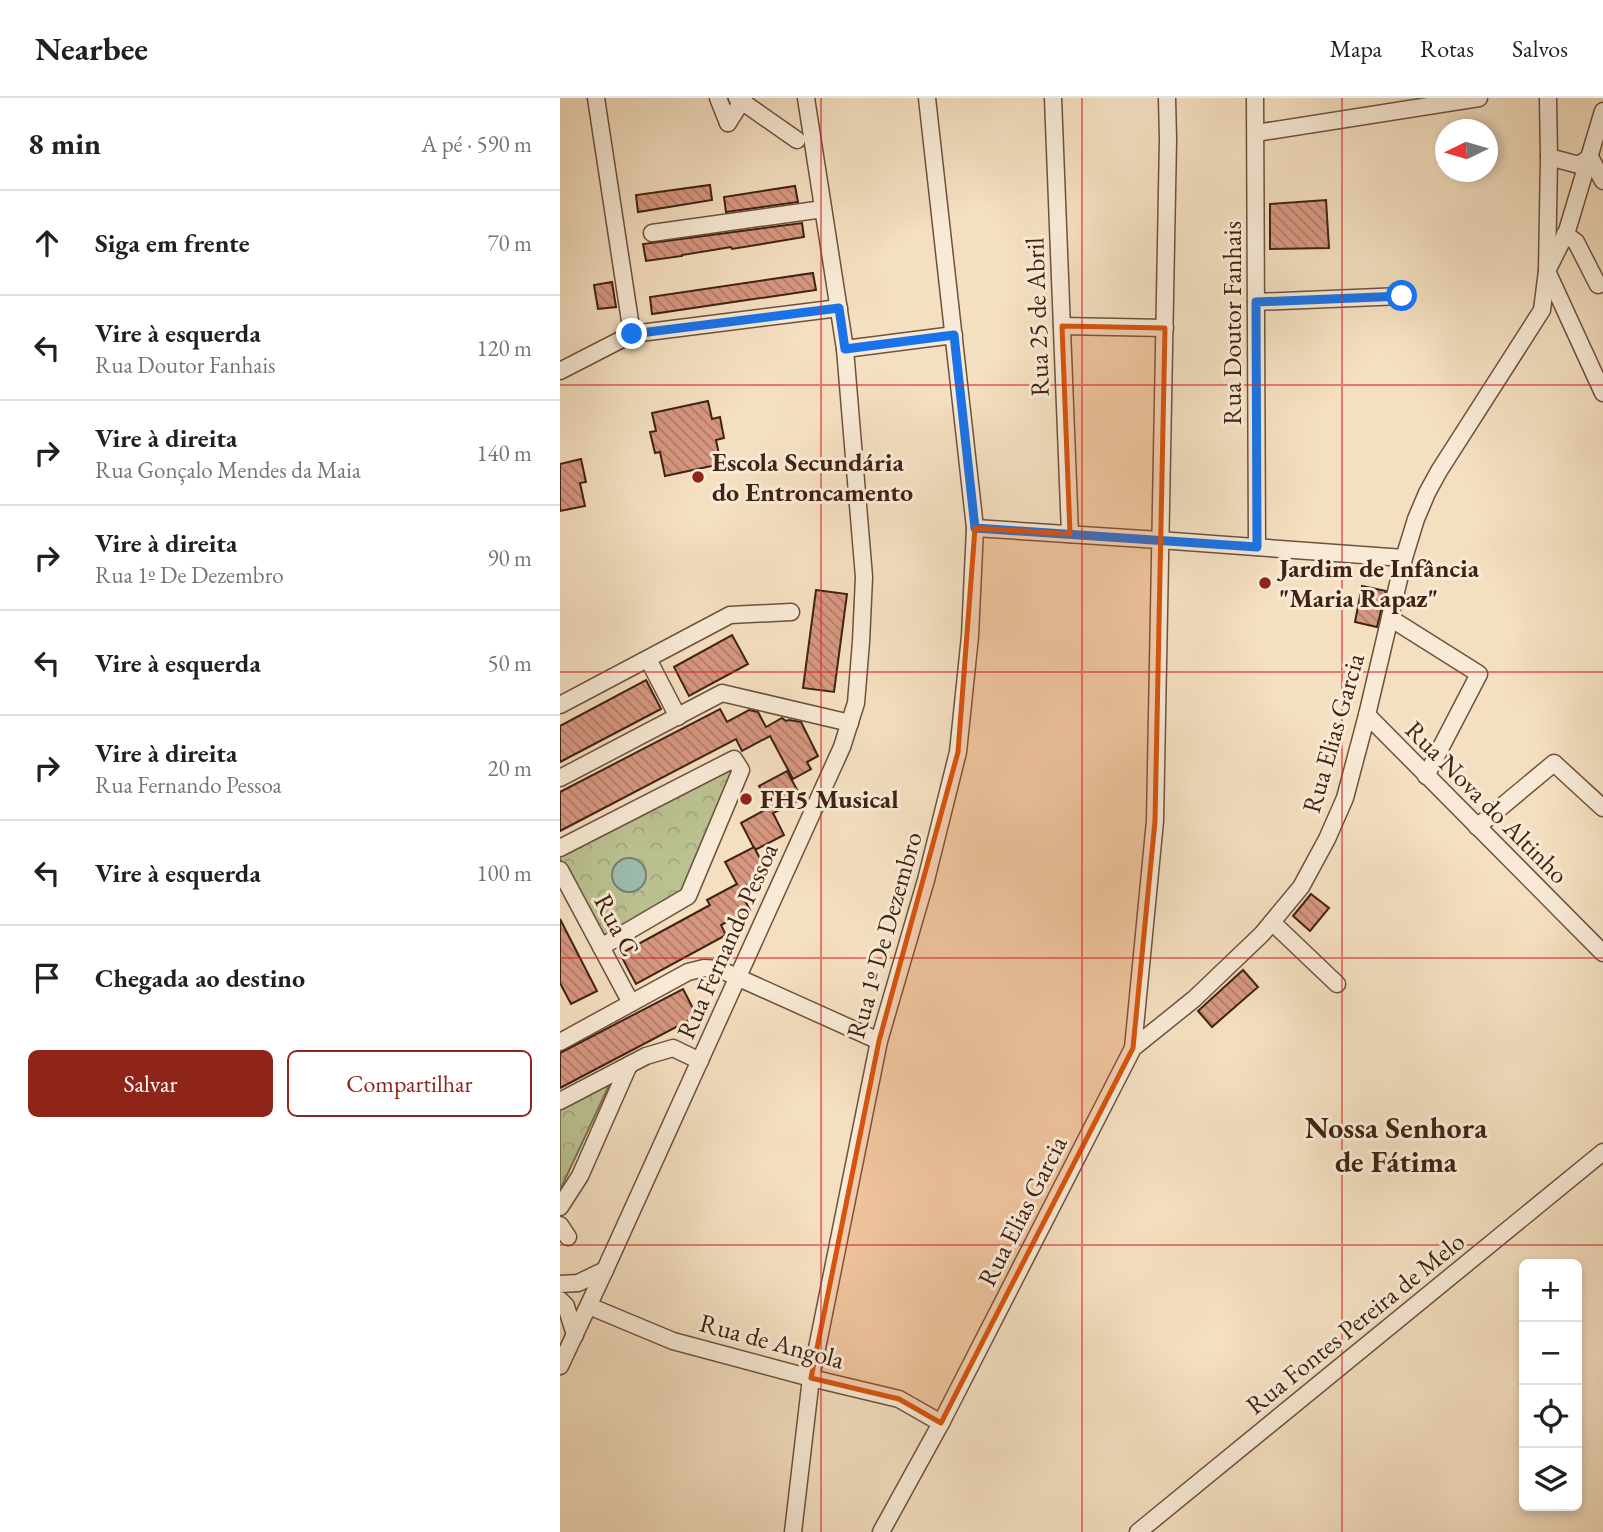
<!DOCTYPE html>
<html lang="pt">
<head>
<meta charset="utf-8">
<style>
	:root { --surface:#fff; --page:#f2f2f2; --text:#202124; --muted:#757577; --line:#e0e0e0; --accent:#8f2418 }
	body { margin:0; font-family:"EB Garamond",serif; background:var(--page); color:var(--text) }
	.controls { position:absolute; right:21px; bottom:21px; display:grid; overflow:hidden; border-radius:10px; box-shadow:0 4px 10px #0003 }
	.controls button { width:63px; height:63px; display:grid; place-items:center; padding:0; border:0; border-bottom:2px solid var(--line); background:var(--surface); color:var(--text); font:35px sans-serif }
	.compass { position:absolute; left:875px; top:21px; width:63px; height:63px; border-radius:50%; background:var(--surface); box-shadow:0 4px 10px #0003; rotate:265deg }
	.stop { position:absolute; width:21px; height:21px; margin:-16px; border:5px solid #1a73e8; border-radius:50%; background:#fff }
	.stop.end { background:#1a73e8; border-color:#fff; box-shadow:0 2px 7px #0008 }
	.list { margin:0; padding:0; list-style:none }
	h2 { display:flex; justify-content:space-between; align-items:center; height:91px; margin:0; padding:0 28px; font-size:30px }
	h2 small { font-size:23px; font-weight:400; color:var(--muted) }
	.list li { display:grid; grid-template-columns:46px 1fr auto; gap:21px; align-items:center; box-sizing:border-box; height:105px; padding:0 28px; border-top:2px solid var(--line) }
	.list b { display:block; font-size:26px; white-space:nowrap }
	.list p { margin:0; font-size:23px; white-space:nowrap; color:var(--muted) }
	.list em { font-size:23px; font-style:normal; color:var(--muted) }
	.actions { display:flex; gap:14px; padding:21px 28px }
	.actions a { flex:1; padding:16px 0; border:2px solid var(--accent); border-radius:10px; text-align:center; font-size:24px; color:var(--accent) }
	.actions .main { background:var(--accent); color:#fff }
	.icon { flex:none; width:38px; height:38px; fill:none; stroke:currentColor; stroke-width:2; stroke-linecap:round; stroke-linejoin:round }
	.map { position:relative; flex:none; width:1043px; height:1434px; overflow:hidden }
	header { display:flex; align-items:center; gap:42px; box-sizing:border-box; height:98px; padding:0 35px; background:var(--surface); border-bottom:2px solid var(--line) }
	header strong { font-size:33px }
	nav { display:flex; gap:38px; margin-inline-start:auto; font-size:24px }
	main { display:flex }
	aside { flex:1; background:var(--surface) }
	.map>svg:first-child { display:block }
	.park { fill:url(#park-crowns); stroke:#7e7252; stroke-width:2 }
	.water { fill:#9cbdad; stroke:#787f6f; stroke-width:2 }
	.building { fill:url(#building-back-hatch); stroke:#412213; stroke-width:2 }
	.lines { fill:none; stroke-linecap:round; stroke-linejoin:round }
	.minor-casing { stroke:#6e513e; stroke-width:19 }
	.minor { stroke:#f8ead6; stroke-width:16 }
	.route { stroke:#1a73e8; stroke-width:9 }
	.marked { fill:#d7540d; fill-opacity:0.2; stroke:#d7540d; stroke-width:5; stroke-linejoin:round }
	.grid { fill:none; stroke:#d62828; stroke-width:2; stroke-opacity:0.55 }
	.poi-dot { fill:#8f2418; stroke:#f8ead6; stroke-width:2.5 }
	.labels { text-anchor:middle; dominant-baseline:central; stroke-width:6; stroke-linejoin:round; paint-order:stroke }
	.street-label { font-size:26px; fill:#412213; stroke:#f8ead6 }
	.poi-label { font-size:26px; font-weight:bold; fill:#412213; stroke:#f8ead6; text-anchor:start }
	.quarter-label { font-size:30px; font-weight:bold; fill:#412213; stroke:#f8ead6 }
</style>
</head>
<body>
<header>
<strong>Nearbee</strong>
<nav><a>Mapa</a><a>Rotas</a><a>Salvos</a></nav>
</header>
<main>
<aside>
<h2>8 min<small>A pé · 590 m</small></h2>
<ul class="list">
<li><svg class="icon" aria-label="ahead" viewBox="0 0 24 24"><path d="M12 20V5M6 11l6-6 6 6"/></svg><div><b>Siga em frente</b></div><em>70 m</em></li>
<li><svg class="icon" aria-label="left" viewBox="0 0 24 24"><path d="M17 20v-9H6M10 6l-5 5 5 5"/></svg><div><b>Vire à esquerda</b><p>Rua Doutor Fanhais</p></div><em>120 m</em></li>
<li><svg class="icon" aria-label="right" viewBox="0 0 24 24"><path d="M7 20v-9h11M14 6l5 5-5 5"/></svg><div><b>Vire à direita</b><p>Rua Gonçalo Mendes da Maia</p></div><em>140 m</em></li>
<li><svg class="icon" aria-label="right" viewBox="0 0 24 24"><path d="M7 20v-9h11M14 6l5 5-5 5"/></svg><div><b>Vire à direita</b><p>Rua 1º De Dezembro</p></div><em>90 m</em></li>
<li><svg class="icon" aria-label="left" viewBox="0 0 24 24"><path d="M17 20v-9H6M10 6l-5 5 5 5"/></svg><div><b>Vire à esquerda</b></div><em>50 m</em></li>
<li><svg class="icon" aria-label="right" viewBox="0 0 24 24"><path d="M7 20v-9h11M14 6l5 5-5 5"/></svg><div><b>Vire à direita</b><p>Rua Fernando Pessoa</p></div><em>20 m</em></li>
<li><svg class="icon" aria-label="left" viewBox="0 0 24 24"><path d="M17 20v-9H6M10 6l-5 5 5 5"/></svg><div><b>Vire à esquerda</b></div><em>100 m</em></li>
<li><svg class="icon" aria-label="arrive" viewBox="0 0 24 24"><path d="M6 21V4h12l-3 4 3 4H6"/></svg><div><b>Chegada ao destino</b></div></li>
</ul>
<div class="actions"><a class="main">Salvar</a><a>Compartilhar</a></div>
</aside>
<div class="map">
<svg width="1043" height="1434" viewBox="0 0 1043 1434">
	<defs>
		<pattern id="park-crowns" width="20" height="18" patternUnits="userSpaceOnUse" patternTransform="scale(1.75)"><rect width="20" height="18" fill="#bbc292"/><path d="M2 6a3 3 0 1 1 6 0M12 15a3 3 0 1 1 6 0" fill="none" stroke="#a2a67d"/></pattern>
		<pattern id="building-back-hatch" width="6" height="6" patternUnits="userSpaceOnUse" patternTransform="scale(1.75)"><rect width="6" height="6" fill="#d79780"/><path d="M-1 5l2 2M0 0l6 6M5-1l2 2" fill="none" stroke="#b07b68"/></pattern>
	</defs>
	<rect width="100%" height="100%" fill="#f4dfc0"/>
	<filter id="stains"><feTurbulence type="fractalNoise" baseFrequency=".00286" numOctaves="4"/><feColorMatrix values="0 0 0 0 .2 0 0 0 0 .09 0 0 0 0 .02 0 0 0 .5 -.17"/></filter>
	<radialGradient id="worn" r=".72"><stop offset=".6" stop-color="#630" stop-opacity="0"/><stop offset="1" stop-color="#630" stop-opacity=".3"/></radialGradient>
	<!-- park -->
	<g class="park">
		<polygon points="172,665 177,675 126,797 43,845 0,761 0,755"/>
		<polygon points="53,979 0,1092 0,1007"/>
	</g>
	<!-- water -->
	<circle class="water" cx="69" cy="777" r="17"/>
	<!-- building -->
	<g class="building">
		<polygon points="150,87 152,102 78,114 76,97"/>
		<polygon points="235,88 238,104 166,114 164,99"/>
		<polygon points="766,102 769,150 710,151 710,106"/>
		<polygon points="242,125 244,139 172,151 171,149 122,157 122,158 86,163 83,146"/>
		<polygon points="253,175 256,192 92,216 90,199"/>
		<polygon points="52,184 56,209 38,211 34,187"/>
		<polygon points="148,303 152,321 160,319 164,340 156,342 161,366 105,378 100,354 95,355 90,334 96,333 92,315"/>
		<polygon points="21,361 26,384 20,385 25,408 0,413 0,366"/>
		<polygon points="802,488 826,493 817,529 795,524"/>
		<polygon points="256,492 287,496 274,594 243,590"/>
		<polygon points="172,537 188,566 129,598 114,569"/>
		<polygon points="86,582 101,611 0,664 0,628"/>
		<polygon points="160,611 167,624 189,612 198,614 206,629 222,620 226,623 229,622 241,624 258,658 247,664 251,671 233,681 210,638 182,653 176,641 0,733 0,694"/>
		<polygon points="227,673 242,701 213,715 224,737 195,752 181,725 210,709 199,688"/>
		<polygon points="194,749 208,776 179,791 190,812 161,827 166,837 76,886 60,856 150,807 147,802 177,786 165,764"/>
		<polygon points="751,796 769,810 750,833 733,818"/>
		<polygon points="0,821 37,893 11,906 0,885"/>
		<polygon points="683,872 698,889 652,929 638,913"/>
		<polygon points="123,891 137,918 0,990 0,955"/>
	</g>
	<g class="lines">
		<defs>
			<g id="minor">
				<polyline points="36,0 72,236"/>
				<polyline points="158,0 168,25"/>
				<polyline points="177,0 237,42"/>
				<polyline points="493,0 510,436"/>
				<polyline points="695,0 697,449"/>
				<polyline points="1043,13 1007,133 987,173 1043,295"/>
				<polyline points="168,25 184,0"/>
				<polyline points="696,35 919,0"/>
				<polyline points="989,59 1019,67 1030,59 1043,83"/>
				<polyline points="92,135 263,111"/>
				<polyline points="1005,136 1016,144 1038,187"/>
				<polyline points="696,204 842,198"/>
				<polyline points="502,228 605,230"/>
				<polyline points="285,251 394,237"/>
				<polyline points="0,273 72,236 279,210"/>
				<polyline points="415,430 599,442 844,460"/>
				<polyline points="830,520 919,576 866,678"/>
				<polyline points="88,561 118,619"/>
				<polyline points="0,607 170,517 231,514"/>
				<polyline points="807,617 1043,855"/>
				<polyline points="0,680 162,595 290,625"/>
				<polyline points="917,729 994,665 1043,710"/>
				<polyline points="0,750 174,661 181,672 128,798 41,849"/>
				<polyline points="0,772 71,905"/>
				<polyline points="712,824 777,886"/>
				<polyline points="0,944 128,874 144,870 159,871 319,943"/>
				<polyline points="573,950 595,723 608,41 607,0"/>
				<polyline points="0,1003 86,958 113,950 140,963"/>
				<polyline points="0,1109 20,1078 69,967"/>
				<polyline points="0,1127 8,1139"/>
				<polyline points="0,1186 18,1185 45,1172"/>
				<polyline points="0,1202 6,1208 15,1237"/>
				<polyline points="29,1208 113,1243 251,1280 339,1301 381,1325"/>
				<polyline points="0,1268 45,1172 282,649 296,605 301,544 304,479 285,251 246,0"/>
				<polyline points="233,1434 251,1280 319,943 366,782 398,654 410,538 415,430 367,0"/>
				<polyline points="321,1434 381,1325 573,950 634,901 702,836 741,789 767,741 785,700 807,617 844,460 856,421 867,395 879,373 982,212 987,173 989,59 988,0"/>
				<polyline points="578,1434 1043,1054"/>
			</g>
		</defs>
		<!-- minor casing -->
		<use href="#minor" class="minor-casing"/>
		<!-- minor -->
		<use href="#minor" class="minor"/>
	</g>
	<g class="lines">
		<!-- route -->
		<polyline class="route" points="72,236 279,210 285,251 394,237 415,430 697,449 696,204 842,198"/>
	</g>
	<!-- marked area -->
	<path class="marked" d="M 502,228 L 605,230 L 595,723 L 573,950 L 381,1325 L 339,1301 L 251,1280 L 319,943 L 398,654 L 415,430 L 510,436 Z"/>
	<!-- grid -->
	<path class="grid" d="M 261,0 L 261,1434M 522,0 L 522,1434M 782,0 L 782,1434M 0,287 L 1043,287M 0,574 L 1043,574M 0,860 L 1043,860M 0,1147 L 1043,1147"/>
	<!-- markers -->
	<g class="poi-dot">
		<circle cx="138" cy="379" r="7"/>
		<circle cx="705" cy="485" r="7"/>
		<circle cx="186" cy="701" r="7"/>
	</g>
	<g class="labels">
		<!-- street labels -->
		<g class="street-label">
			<text transform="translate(477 219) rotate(-92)">Rua 25 de Abril</text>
			<text transform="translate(672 225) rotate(-90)">Rua Doutor Fanhais</text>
			<text transform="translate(773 635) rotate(-74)">Rua Elias Garcia</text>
			<text transform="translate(927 704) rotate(45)">Rua Nova do Altinho</text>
			<text transform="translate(57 827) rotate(62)">Rua C</text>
			<text transform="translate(324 837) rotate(-74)">Rua 1º De Dezembro</text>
			<text transform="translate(167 843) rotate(-66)">Rua Fernando Pessoa</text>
			<text transform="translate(462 1113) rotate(-63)">Rua Elias Garcia</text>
			<text transform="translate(795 1225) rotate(-39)">Rua Fontes Pereira de Melo</text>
			<text transform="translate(212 1243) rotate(15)">Rua de Angola</text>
		</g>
		<!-- poi labels -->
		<g class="poi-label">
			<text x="152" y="364">Escola Secundária<tspan x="152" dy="30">do Entroncamento</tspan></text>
			<text x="719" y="470">Jardim de Infância<tspan x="719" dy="30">"Maria Rapaz"</tspan></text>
			<text x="200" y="701">FH5 Musical</text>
		</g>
		<!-- quarter labels -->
		<g class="quarter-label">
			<text x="836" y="1029">Nossa Senhora<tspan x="836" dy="34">de Fátima</tspan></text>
		</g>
	</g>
	<rect width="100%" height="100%" filter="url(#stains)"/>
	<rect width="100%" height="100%" fill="url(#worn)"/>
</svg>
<div class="controls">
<button>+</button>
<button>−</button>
<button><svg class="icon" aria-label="locate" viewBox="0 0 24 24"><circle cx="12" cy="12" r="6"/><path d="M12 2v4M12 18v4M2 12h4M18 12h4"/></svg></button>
<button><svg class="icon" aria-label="layers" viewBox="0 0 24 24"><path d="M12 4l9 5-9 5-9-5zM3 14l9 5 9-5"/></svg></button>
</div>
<svg class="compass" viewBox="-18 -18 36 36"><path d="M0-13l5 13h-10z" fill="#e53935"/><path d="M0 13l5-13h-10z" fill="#757577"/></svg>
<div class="stop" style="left:842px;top:198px"></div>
<div class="stop end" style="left:72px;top:236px"></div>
</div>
</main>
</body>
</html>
